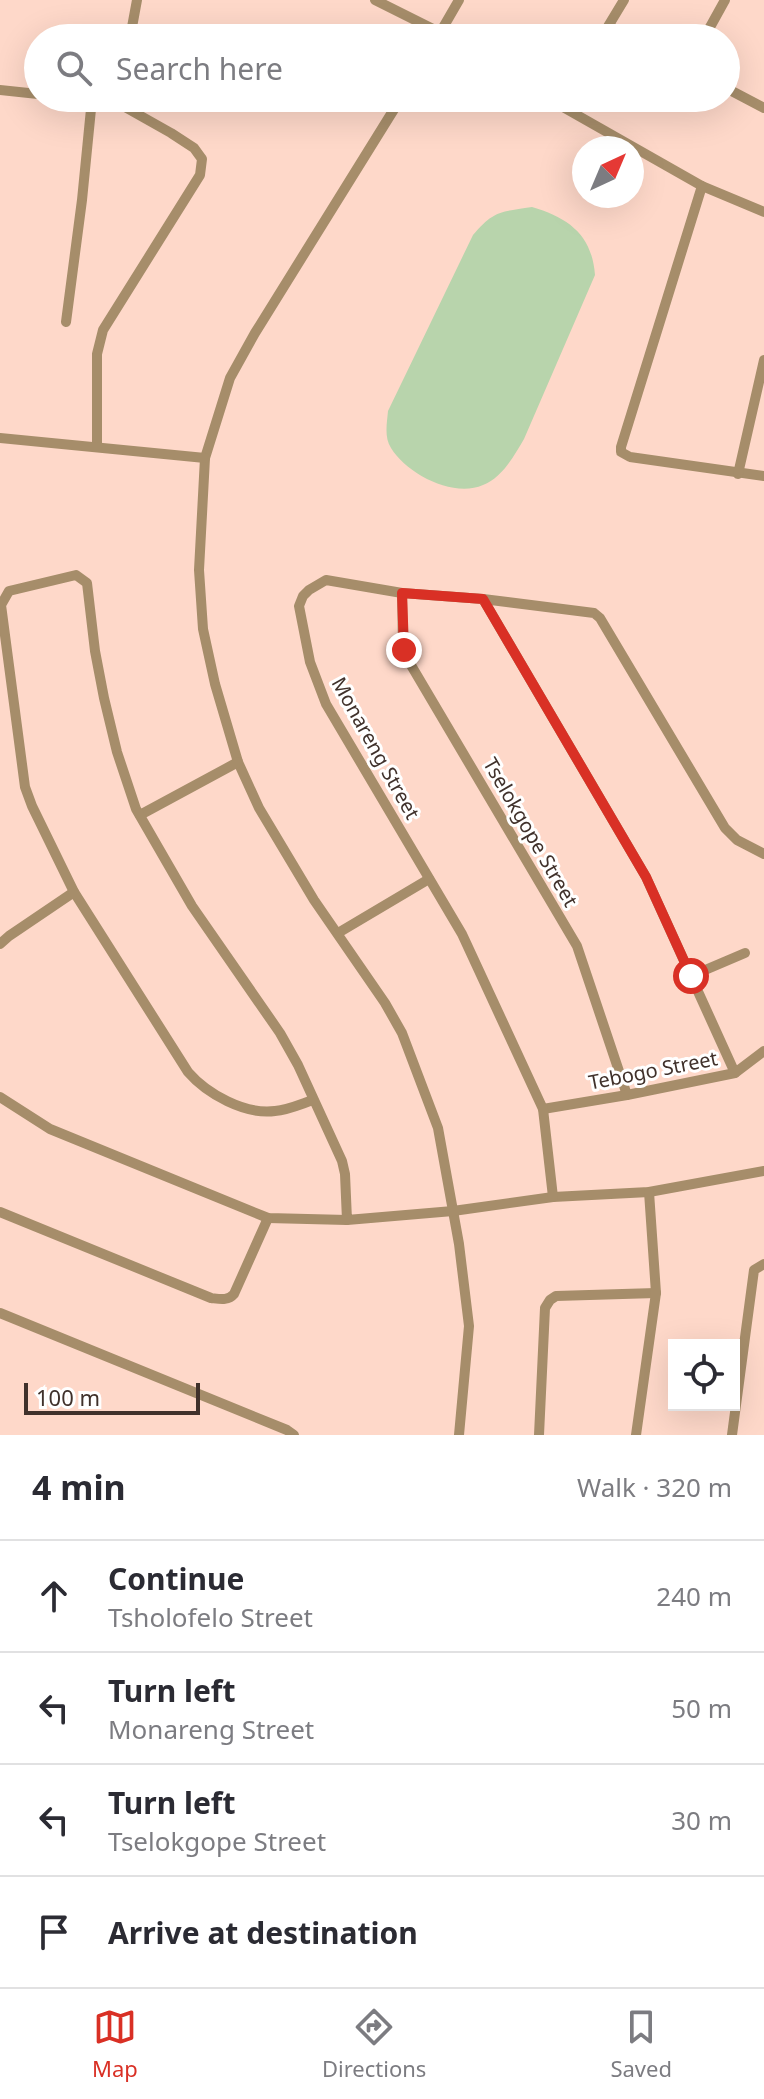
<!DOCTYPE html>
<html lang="en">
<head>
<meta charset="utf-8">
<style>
	:root { --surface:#fff; --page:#f7f7f7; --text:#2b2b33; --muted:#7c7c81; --line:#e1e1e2; --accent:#d93025 }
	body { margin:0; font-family:"Noto Sans",sans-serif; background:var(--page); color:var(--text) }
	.controls { position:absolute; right:24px; bottom:24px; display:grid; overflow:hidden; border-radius:0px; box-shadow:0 8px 32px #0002 }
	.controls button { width:72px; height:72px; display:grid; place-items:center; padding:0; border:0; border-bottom:2px solid var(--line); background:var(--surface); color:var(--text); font:40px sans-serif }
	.compass { position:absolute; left:572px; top:136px; width:72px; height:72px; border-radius:50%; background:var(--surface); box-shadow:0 8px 32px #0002; rotate:44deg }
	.scale { position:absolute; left:24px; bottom:20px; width:176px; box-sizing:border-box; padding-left:8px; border:4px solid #40312b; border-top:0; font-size:22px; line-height:28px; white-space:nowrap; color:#40312b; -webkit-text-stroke:6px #fff; paint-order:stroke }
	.stop { position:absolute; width:24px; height:24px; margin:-18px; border:6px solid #d93025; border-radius:50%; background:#fff }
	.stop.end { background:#d93025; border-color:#fff; box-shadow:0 2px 8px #0008 }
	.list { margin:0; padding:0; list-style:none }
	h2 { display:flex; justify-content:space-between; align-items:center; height:104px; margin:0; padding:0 32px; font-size:34px }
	h2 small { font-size:26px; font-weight:400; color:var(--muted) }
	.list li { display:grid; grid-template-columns:52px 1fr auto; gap:24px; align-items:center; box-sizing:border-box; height:112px; padding:0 32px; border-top:2px solid var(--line) }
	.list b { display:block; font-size:30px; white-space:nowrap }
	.list p { margin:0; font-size:26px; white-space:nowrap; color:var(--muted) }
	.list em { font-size:26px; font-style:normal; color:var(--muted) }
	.icon { flex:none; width:44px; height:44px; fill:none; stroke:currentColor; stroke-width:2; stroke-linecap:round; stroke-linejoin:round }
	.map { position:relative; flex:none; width:764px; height:1435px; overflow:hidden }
	.search { position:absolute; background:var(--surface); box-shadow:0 8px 32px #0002; left:24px; right:24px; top:24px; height:88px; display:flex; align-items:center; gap:20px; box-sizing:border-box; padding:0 28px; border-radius:44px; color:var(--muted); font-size:30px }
	.sheet { height:552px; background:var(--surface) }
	nav { display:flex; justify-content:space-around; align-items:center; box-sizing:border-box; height:112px; border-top:2px solid var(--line); background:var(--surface); font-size:22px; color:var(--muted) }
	nav a { display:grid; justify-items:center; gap:4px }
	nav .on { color:var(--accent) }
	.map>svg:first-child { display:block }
	.green { fill:#b8d4ac }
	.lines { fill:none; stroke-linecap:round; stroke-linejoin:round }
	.street { stroke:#a68d6a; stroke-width:10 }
	.route { stroke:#d93025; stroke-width:10 }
	.labels { text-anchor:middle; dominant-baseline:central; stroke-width:6; stroke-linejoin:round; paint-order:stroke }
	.street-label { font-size:20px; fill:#40312b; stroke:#fff }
</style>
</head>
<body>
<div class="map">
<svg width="764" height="1435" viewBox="0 0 764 1435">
	<rect width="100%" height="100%" fill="#fed8c9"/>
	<!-- green -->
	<path class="green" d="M 532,207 C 569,218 592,235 595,275 L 524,439 C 514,456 502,478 483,485 C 453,498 407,474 391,448 C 384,437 387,423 388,411 L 473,235 C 494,210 501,212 532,207 Z"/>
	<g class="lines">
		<!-- street -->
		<g class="street">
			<polyline points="375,0 451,38"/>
			<polyline points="609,26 633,38"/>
			<polyline points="130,38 137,0"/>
			<polyline points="437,38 459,0"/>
			<polyline points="601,38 624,0"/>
			<polyline points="704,38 725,0"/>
			<polyline points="726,88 764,108"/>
			<polyline points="0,90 38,94"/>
			<polyline points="82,98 116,102 171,133 194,148 202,159 200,175 103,330 97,354 97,447"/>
			<polyline points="401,98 255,333 230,378 205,458 199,570 203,629 215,684 238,762 259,808 314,900 385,1003 402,1033 438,1128 459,1244 469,1326 459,1435"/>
			<polyline points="547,98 702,186 764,212"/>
			<polyline points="702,186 621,447 621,452 630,457 764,476"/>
			<polyline points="66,322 82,200 92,99"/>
			<polyline points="0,438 205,458"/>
			<polyline points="738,474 764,360"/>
			<polyline points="402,593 403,647 405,655 577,946 627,1095"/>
			<polyline points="483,599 646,877 735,1073"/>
			<polyline points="140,815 238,762"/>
			<polyline points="338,933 429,879"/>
			<polyline points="0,944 9,936 74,892"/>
			<polyline points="691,976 745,953"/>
			<polyline points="0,1097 50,1129 268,1218 347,1220"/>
			<path d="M 313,1100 C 301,1104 288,1110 275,1111 C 245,1115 207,1094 188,1072 L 74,892 L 32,806 L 25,787 L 1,605 L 9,591 L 76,575 L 87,583 L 95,651 L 104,698 L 117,752 L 136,809 L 192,906 L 280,1033 L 298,1065 L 342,1161 L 345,1174 L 347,1220 L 453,1211 L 553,1197 L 649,1192 L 764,1171"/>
			<polyline points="543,1109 627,1095 735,1073 764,1051"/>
			<polyline points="553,1197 543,1109 462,934 326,704 310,662 299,606 303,596 309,590 326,580 402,593 483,599 594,613 600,618 725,828 737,840 764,854"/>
			<path d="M 0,1212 L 211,1298 C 220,1299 228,1301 234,1294 L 268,1218"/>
			<polyline points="0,1313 287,1430 294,1435"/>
			<polyline points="539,1435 545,1308 550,1300 556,1296 656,1293"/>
			<polyline points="636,1435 656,1293 649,1192"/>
			<polyline points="732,1435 754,1270 764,1264"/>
		</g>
	</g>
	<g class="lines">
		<!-- route -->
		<polyline class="route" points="404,650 402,593 483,599 646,877 691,976"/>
	</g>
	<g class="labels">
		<!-- street labels -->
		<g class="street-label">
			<text transform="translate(376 748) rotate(61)">Monareng Street</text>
			<text transform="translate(531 832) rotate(60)">Tselokgope Street</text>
			<text transform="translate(653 1070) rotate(-11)">Tebogo Street</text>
		</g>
	</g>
</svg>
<div class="controls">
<button><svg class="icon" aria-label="locate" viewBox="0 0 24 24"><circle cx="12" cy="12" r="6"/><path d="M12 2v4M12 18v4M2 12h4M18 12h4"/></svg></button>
</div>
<svg class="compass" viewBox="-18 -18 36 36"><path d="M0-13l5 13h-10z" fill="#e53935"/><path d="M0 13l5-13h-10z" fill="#7c7c81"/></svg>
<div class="scale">100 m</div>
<div class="stop" style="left:691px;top:976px"></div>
<div class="stop end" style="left:404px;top:650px"></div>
<div class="search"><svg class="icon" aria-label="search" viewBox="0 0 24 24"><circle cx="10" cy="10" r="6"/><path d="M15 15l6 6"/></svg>Search here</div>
</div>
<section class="sheet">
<h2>4 min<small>Walk · 320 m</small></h2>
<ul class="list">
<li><svg class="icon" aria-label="ahead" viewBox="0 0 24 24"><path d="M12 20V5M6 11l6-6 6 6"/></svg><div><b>Continue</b><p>Tsholofelo Street</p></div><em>240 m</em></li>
<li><svg class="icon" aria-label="left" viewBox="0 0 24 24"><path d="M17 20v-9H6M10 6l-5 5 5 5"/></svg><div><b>Turn left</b><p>Monareng Street</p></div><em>50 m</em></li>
<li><svg class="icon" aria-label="left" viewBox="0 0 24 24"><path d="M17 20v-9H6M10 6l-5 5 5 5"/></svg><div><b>Turn left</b><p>Tselokgope Street</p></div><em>30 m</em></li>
<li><svg class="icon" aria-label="arrive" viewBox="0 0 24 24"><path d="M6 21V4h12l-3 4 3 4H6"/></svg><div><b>Arrive at destination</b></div></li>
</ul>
</section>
<nav>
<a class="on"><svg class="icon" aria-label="map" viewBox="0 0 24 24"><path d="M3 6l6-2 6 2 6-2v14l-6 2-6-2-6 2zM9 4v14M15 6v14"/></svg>Map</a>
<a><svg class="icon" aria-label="directions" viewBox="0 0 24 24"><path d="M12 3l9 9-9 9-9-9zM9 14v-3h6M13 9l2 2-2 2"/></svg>Directions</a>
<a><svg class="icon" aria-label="saved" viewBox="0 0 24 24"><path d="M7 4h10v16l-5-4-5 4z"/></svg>Saved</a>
</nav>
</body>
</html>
